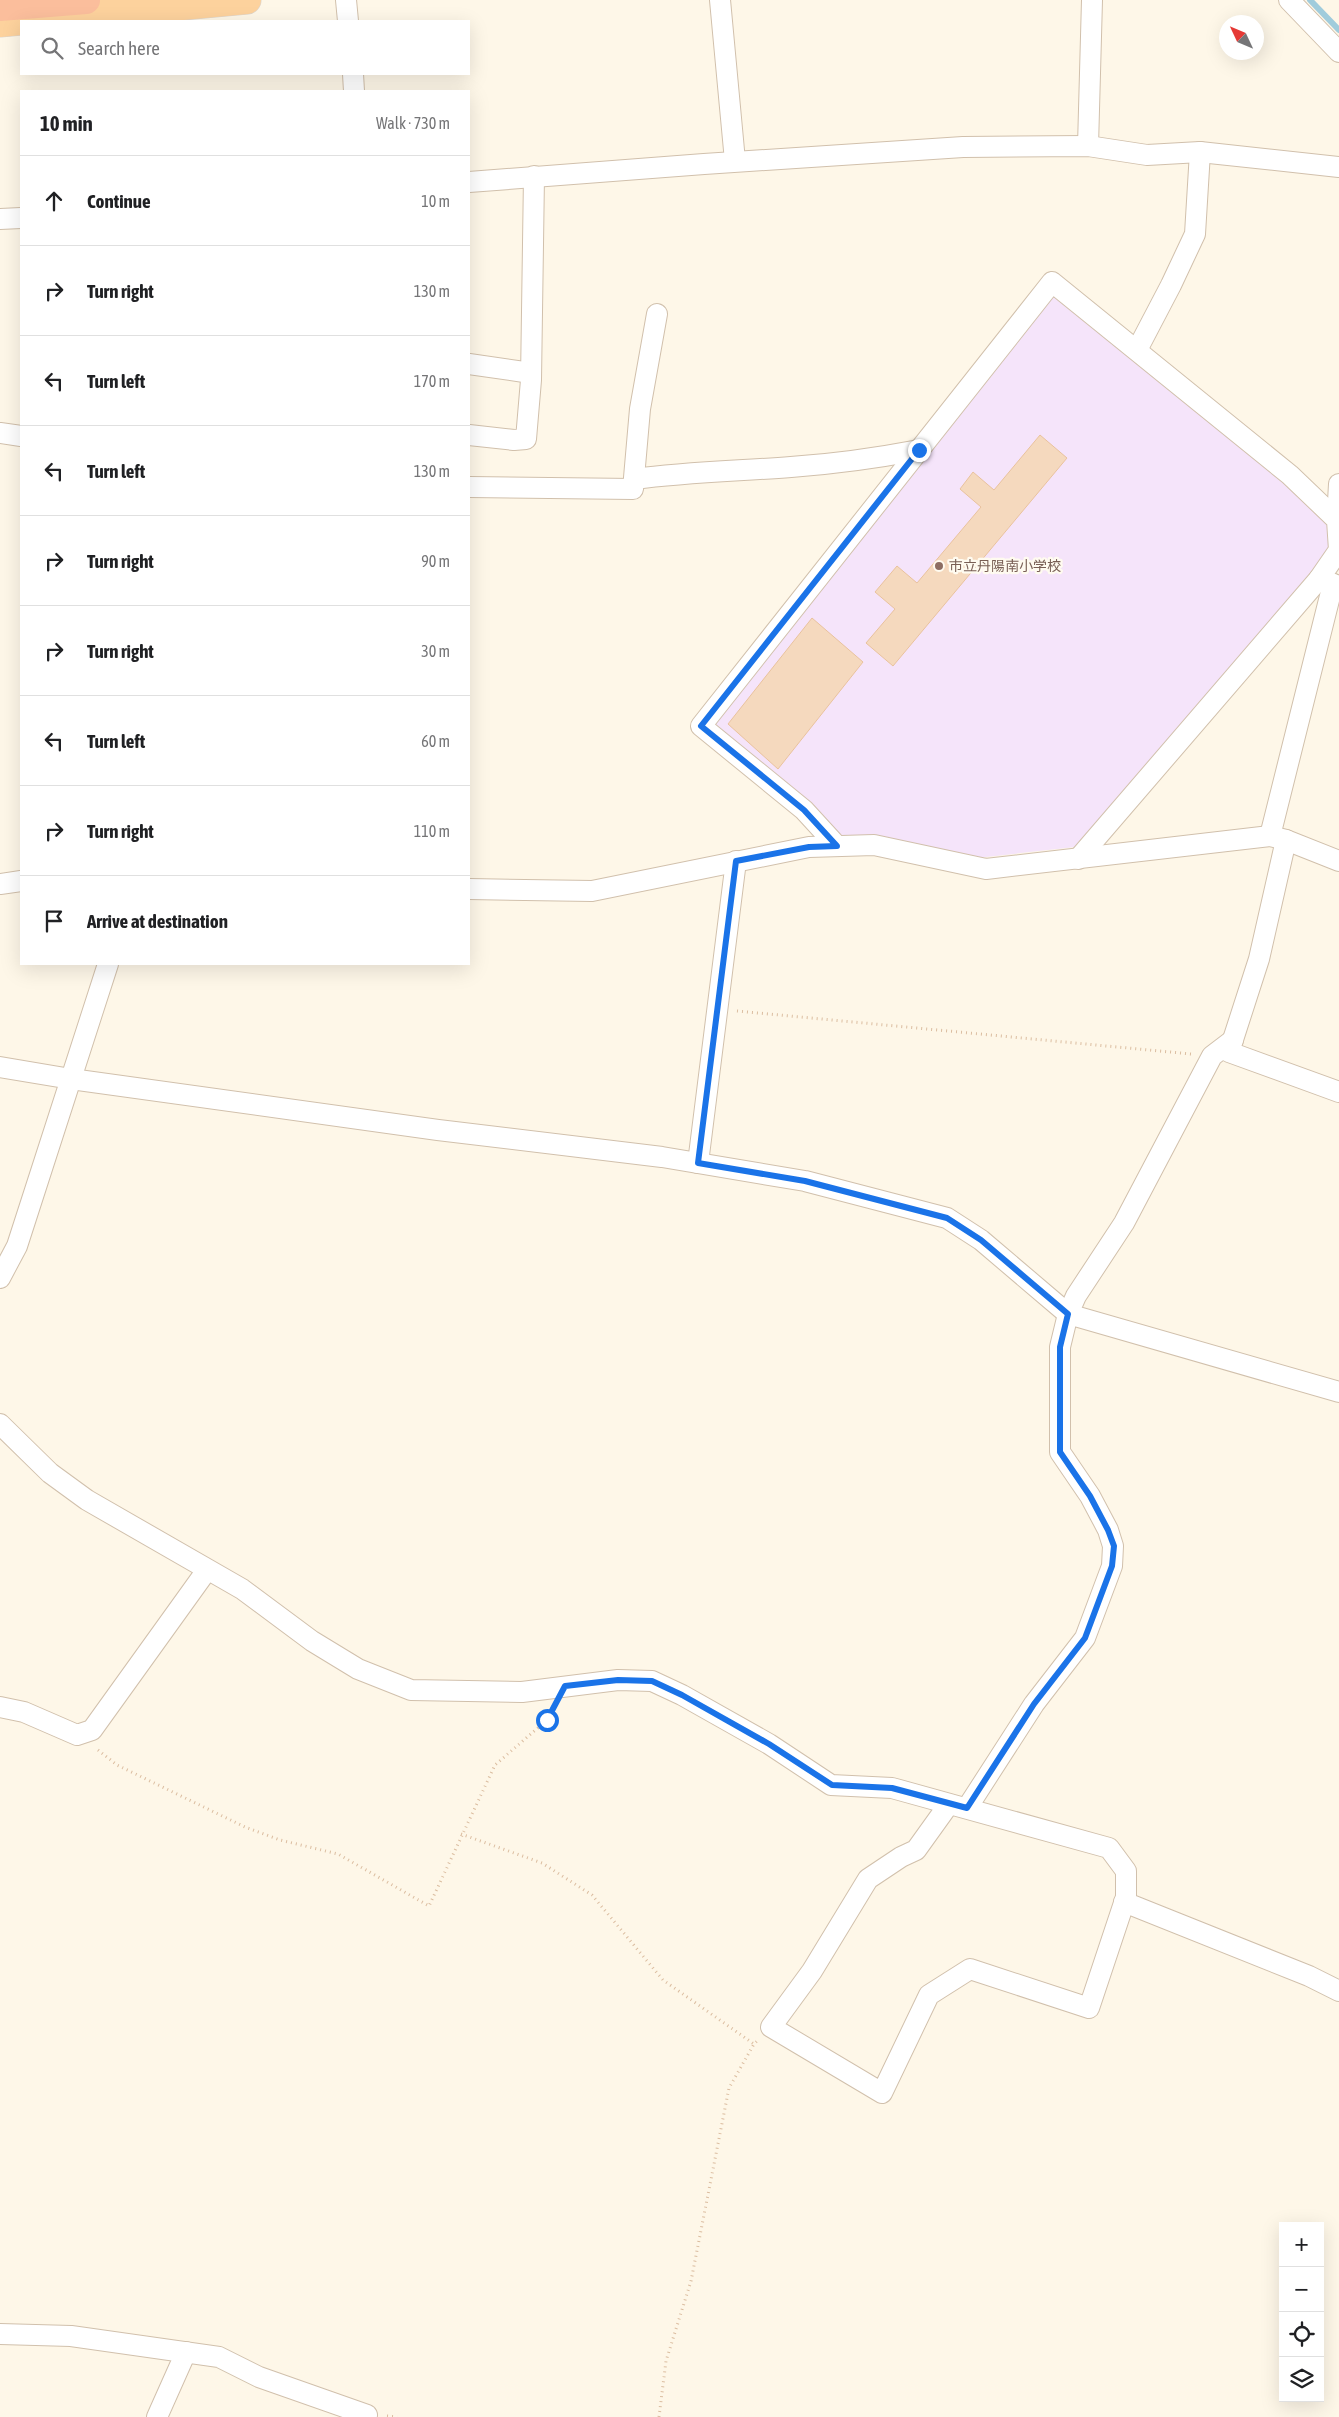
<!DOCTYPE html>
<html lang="en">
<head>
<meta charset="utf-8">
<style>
	:root { --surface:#fff; --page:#f6f6f6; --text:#202124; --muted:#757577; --line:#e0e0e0 }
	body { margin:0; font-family:"Asap Condensed","Noto Sans JP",sans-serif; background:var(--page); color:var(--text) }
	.controls { position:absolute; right:15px; bottom:15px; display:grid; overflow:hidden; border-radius:0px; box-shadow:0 5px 20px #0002 }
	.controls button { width:45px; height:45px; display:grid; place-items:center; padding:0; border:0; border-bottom:1px solid var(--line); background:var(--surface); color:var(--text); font:25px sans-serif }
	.compass { position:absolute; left:1219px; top:15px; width:45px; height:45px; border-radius:50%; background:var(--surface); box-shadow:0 5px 20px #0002; rotate:314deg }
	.stop { position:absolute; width:15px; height:15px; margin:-11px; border:4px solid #1a73e8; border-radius:50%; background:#fff }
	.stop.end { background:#1a73e8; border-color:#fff; box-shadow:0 1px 5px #0008 }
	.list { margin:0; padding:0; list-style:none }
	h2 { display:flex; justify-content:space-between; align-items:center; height:65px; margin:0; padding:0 20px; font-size:21px }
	h2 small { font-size:16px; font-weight:400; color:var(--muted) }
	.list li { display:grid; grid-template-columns:32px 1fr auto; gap:15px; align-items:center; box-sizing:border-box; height:90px; padding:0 20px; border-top:1px solid var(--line) }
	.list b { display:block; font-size:19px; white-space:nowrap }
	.list em { font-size:16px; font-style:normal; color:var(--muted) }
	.icon { flex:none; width:28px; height:28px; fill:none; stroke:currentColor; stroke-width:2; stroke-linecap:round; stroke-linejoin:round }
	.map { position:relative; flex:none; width:1339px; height:2417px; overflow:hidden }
	.search { position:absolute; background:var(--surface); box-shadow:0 5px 20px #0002; left:20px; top:20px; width:450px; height:55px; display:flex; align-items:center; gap:12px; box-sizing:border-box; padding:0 18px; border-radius:0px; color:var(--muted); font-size:19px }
	.panel { position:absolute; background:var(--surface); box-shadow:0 5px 20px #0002; left:20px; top:90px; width:450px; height:875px; border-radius:0px }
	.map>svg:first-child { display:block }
	.education { fill:#f5e4fa }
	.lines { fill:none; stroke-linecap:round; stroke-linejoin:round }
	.stream { stroke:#a0ccdc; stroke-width:6 }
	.building { fill:#f5d9be; stroke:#e9c29d }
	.minor-casing { stroke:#d1c0ac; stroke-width:22 }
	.trunk-casing { stroke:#dcd6d0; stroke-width:29 }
	.motorway-casing { stroke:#dcd6d0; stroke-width:29 }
	.path { stroke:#dbbda0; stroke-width:3; stroke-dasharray:1 4; stroke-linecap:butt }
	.minor { stroke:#fff; stroke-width:20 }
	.trunk { stroke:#fdd29d; stroke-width:28 }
	.motorway { stroke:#fbbe9c; stroke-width:28 }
	.route { stroke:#1a73e8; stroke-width:6 }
	.education-dot { fill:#8d6e63; stroke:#fffbf0; stroke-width:2 }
	.labels { text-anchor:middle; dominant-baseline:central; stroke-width:4.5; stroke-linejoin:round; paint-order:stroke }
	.education-label { font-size:14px; fill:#785e54; stroke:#fffbf0; text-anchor:start }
</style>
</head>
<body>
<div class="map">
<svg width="1339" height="2417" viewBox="0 0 1339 2417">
	<rect width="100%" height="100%" fill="#fef7e8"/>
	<!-- education -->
	<polygon class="education" points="1053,297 1060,297 1291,483 1331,522 1333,545 1188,721 1075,847 977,858 843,837 713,726"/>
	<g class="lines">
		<!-- stream -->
		<polyline class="stream" points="1310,0 1339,30"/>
	</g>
	<!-- building -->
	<g class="building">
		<polygon points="1040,435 1067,458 893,666 866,643 895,609 875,592 897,566 917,583 981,507 960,489 973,472 994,490"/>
		<polygon points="812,618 863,662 778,769 728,724"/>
	</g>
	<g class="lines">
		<defs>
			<g id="minor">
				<polyline points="346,0 348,21"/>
				<polyline points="720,0 735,161"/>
				<polyline points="1289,0 1339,52"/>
				<polyline points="353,74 354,91"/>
				<polyline points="1088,146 1092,0"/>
				<polyline points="469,182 704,164 963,147 1088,146 1147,155 1200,152 1339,167"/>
				<polyline points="0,219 21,218"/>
				<polyline points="1137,350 1171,285 1195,234 1200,152"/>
				<polyline points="469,364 531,373"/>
				<polyline points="0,433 21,436"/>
				<polyline points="469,435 514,440 526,439 531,380 534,176"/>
				<path d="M 635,479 C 687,472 739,471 791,467 C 834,464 877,458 919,450"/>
				<polyline points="469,487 633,489 640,409 657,314"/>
				<polyline points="1337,520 1339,484"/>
				<polyline points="1270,836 1333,584"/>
				<polyline points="1286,840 1259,959 1229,1052 1339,1092"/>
				<polyline points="837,846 804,810 701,726 1052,282 1290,475 1337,520 1339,550 1319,579"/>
				<polyline points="1078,859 1319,579 1339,586"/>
				<polyline points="0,884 21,881"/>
				<polyline points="469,889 592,891 809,847 874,845 986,869 1270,836 1286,840 1339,861"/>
				<polyline points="0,1067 71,1079 438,1130 662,1157 805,1181 947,1218 981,1240 1068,1314 1339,1392"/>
				<polyline points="698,1163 736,861"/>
				<polyline points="0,1278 17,1246 108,964"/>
				<polyline points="0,1424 50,1473 87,1500 242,1589 312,1641 358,1669 411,1690 522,1692 618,1680 652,1681 682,1695 769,1744 831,1785 892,1788 1109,1848 1126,1871 1126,1897 1089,2008 970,1969 929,1995 882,2093 771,2027 812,1971 868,1879 901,1857 916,1850 949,1804"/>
				<polyline points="0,1707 24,1712 77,1735 92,1730 207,1570"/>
				<polyline points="967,1808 1034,1704 1085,1638 1112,1566 1113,1546 1108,1530 1090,1496 1060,1452 1060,1347 1068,1314 1076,1296 1124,1223 1212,1056 1233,1040"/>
				<polyline points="1124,1902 1309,1976 1339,1991"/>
				<polyline points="0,2334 71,2336 219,2357 259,2377 367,2415 366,2417"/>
				<polyline points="157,2417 186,2352"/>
			</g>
			<polyline id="trunk" points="0,23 247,0"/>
			<polyline id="motorway" points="0,7 86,0"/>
		</defs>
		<!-- minor casing -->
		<use href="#minor" class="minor-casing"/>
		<!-- trunk casing -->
		<use href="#trunk" class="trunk-casing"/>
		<!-- motorway casing -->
		<use href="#motorway" class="motorway-casing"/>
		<!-- path -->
		<g class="path">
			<polyline points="737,1011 1191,1054"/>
			<polyline points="98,1750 117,1765 245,1827 280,1840 338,1854 429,1906 495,1765 547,1720 553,1709"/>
			<polyline points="461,1834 542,1863 592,1895 663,1980 754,2044 757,2041"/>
			<polyline points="387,2416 397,2417"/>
			<polyline points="659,2417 666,2361 691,2281 729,2088 754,2044"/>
		</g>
		<!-- minor -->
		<use href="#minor" class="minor"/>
		<!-- trunk -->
		<use href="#trunk" class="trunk"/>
		<!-- motorway -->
		<use href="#motorway" class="motorway"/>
	</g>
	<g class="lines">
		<!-- route -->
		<polyline class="route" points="547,1720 565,1686 618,1680 652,1681 682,1695 769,1744 832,1785 892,1788 967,1808 1034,1704 1085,1638 1112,1566 1114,1546 1108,1530 1090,1496 1060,1452 1060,1347 1068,1314 981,1240 947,1218 805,1181 698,1163 736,861 809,847 837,846 804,810 701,726 919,450"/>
	</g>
	<!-- markers -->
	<circle class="education-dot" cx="939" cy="566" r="5"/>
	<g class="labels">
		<!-- education labels -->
		<g class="education-label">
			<text x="949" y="566">市立丹陽南小学校</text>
		</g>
	</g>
</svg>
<div class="controls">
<button>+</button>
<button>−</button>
<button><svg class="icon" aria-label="locate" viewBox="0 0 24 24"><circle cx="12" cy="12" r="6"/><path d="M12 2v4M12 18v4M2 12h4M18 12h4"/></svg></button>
<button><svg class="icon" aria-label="layers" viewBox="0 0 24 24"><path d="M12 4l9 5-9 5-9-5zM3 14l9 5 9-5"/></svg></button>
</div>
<svg class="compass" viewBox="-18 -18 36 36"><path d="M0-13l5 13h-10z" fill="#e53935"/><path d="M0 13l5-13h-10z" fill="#757577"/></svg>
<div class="stop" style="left:547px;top:1720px"></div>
<div class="stop end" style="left:919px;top:450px"></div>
<div class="search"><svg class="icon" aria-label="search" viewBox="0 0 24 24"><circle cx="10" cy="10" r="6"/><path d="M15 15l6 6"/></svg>Search here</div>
<section class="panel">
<h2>10 min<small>Walk · 730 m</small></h2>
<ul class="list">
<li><svg class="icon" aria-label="ahead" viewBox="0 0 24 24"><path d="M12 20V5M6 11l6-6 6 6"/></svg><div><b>Continue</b></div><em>10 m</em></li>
<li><svg class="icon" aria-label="right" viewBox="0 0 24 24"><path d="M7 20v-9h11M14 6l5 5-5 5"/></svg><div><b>Turn right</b></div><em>130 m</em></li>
<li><svg class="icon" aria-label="left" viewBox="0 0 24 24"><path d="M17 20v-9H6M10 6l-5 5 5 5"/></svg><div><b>Turn left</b></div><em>170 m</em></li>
<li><svg class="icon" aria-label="left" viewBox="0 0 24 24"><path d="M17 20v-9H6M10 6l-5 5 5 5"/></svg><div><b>Turn left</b></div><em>130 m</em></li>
<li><svg class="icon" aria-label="right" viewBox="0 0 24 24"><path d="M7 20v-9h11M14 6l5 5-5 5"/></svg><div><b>Turn right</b></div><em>90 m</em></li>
<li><svg class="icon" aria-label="right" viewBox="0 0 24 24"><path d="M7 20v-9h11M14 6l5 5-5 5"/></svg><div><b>Turn right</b></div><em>30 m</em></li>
<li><svg class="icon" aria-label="left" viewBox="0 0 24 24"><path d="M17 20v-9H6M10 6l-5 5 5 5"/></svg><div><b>Turn left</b></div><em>60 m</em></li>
<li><svg class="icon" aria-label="right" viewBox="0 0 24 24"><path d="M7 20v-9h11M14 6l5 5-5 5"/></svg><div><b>Turn right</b></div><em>110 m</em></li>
<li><svg class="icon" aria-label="arrive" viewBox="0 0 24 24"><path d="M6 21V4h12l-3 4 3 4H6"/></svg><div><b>Arrive at destination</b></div></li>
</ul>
</section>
</div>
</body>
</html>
